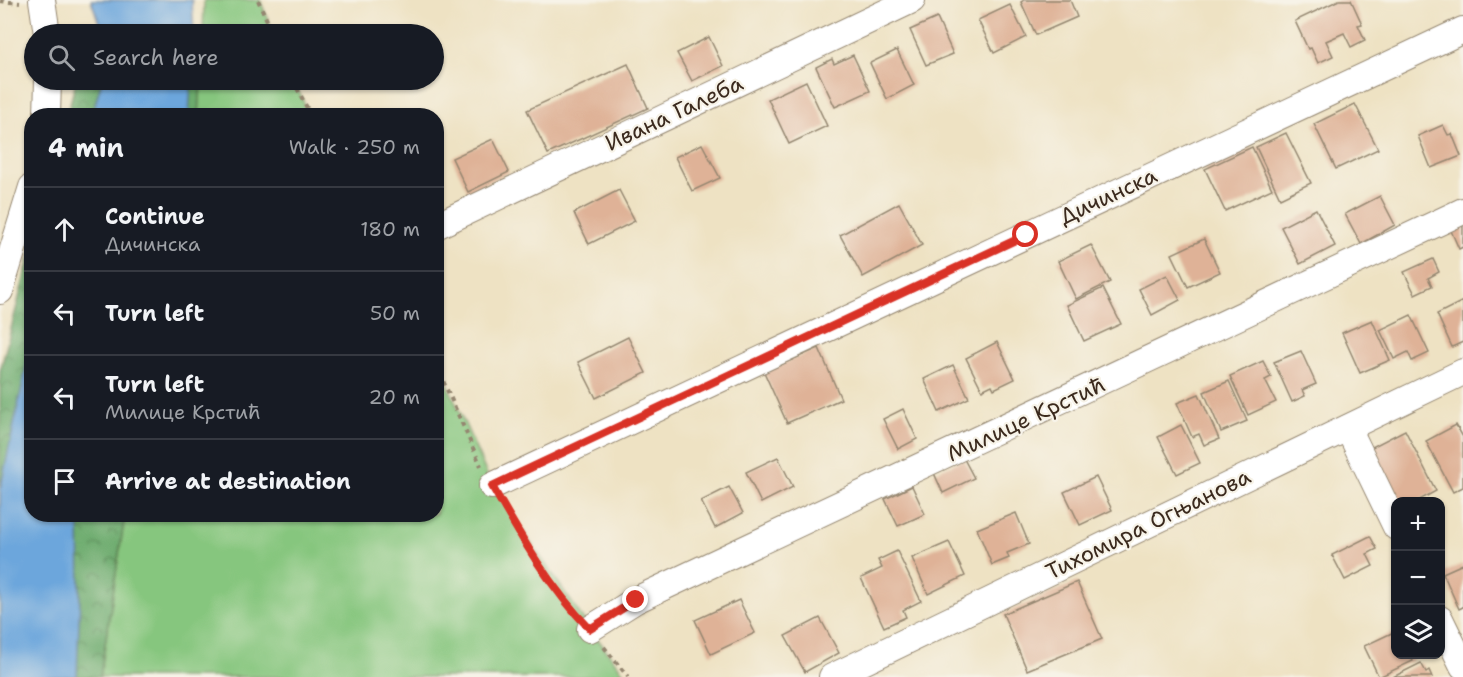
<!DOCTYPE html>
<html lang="en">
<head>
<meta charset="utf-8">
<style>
	:root { --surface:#171b24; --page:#242831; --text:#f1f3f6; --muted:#9ea1a6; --line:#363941 }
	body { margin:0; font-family:"Shantell Sans",sans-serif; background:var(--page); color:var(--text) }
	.controls { position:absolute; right:18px; bottom:18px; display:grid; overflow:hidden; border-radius:12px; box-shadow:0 2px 4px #0004 }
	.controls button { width:54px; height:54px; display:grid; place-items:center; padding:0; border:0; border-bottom:2px solid var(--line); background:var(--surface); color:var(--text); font:30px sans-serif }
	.stop { position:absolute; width:18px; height:18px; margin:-14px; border:4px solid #d93025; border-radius:50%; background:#fff }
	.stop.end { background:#d93025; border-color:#fff; box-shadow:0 2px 6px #0008 }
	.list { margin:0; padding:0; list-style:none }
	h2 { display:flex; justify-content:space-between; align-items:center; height:78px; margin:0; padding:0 24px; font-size:26px }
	h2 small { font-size:20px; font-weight:400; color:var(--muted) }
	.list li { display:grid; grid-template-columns:39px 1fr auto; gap:18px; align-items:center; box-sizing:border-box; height:84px; padding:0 24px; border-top:2px solid var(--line) }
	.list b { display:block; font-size:22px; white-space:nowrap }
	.list p { margin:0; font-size:20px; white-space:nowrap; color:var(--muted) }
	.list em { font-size:20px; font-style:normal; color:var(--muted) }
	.icon { flex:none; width:33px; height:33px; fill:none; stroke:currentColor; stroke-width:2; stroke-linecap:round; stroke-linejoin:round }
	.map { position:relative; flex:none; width:1463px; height:677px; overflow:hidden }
	.search { position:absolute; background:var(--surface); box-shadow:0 2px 4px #0004; left:24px; top:24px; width:420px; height:66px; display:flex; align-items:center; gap:15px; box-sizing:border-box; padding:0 21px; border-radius:33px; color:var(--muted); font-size:22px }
	.panel { position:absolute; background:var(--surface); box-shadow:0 2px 4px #0004; left:24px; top:108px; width:420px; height:414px; border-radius:24px }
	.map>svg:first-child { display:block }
	.grass { fill:#86c67e; stroke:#60784e; stroke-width:1.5 }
	.forest { fill:url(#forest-crowns); stroke:#546a46; stroke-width:1.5 }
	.water { fill:#6ca6dc; stroke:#54687d; stroke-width:1.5 }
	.building { fill:#dfb297 }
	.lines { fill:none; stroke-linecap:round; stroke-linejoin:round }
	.minor-casing { stroke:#948670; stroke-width:28 }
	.path { stroke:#948670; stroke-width:4; stroke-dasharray:4.5 4.5; stroke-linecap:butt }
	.minor { stroke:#fff; stroke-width:26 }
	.route { stroke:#d93025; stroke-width:8 }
	.labels { text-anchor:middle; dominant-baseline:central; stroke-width:4.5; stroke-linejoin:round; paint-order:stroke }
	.street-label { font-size:22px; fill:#3b2a1e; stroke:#f7f3e8 }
</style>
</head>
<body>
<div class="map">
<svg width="1463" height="677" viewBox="0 0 1463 677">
	<defs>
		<pattern id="forest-crowns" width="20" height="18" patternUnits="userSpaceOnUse" patternTransform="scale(1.5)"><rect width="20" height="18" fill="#6cab6d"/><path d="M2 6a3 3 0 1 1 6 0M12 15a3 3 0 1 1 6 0" fill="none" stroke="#5a8b59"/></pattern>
	</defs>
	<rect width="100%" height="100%" fill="#f7f3e8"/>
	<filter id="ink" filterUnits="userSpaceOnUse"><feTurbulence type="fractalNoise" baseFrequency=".0167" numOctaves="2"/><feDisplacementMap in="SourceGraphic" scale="12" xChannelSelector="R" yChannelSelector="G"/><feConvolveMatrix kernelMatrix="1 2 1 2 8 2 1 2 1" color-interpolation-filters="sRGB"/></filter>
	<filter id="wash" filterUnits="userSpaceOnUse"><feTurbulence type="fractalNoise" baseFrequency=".008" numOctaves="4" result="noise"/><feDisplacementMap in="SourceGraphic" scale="24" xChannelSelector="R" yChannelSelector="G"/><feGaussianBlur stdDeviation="1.35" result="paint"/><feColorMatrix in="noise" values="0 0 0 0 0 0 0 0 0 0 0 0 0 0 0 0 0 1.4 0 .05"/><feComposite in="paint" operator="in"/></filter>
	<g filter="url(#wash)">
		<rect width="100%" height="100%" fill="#eee2c3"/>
		<!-- grass -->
		<g class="grass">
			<polygon points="204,0 260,0 274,34 203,34"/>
			<polygon points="201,80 293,80 310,115 199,116"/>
			<polygon points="437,360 492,486 590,629 627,677 100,677 125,515 436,514"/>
		</g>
		<!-- forest -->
		<g class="forest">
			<polygon points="76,80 201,80 199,115 67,116"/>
			<polygon points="31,251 32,514 125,515 100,677 0,677 0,371"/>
		</g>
		<!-- water -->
		<g class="water">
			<polygon points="91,0 192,0 194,34 103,34"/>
			<polygon points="102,80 191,80 189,115 92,115"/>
			<polygon points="31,344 32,514 79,515 80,595 77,677 0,677 0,490"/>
		</g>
		<g id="blocks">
			<!-- building -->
			<g class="building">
				<polygon points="1024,0 1070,0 1077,17 1036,35 1021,2"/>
				<polygon points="1339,0 1351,0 1362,24 1358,25 1365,40 1351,47 1344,33 1326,41 1333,56 1318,63 1311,48 1308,49 1295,21"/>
				<polygon points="1010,5 1026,37 994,53 978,20"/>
				<polygon points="937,18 953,54 926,65 910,30"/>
				<polygon points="709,37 723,66 692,81 677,53"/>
				<polygon points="897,50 914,85 887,99 870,63"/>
				<polygon points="853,55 870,91 835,107 816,67 832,59 834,64"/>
				<polygon points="628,64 648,108 548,154 527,110"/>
				<polygon points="806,81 827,126 789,144 768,99"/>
				<polygon points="1355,104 1378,149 1336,169 1314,124"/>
				<polygon points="1443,125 1448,135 1452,134 1461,156 1431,168 1418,136"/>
				<polygon points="1286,133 1311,183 1280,198 1256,147"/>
				<polygon points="493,139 509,172 468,192 452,158"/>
				<polygon points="702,144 720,178 692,191 675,157"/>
				<polygon points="1252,147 1272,189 1225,211 1205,169"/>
				<polygon points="619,190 635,221 589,244 574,213"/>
				<polygon points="1380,196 1395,225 1361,244 1345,214"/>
				<polygon points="899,203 922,245 863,277 840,235"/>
				<polygon points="1316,209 1335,246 1300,264 1281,227"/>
				<polygon points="1463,221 1463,247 1459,249 1449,226"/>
				<polygon points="1204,239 1220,272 1188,287 1172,254"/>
				<polygon points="1091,245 1110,282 1076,299 1058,261"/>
				<polygon points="1433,259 1439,272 1428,278 1432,286 1415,294 1404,272"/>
				<polygon points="1167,275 1180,300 1152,315 1139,289"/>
				<polygon points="1103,288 1121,324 1084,341 1067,305"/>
				<polygon points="1463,301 1463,342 1452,347 1437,314"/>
				<polygon points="1411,315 1429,353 1412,361 1408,352 1394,359 1380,330"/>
				<polygon points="1372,320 1390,360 1360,373 1342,333"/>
				<polygon points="628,337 646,373 596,398 578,362"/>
				<polygon points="997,342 1015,379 994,389 992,385 982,390 966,358"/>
				<polygon points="819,348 841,399 787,423 764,372"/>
				<polygon points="1301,351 1316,384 1302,390 1305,396 1292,402 1274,362"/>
				<polygon points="1263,361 1271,377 1265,380 1276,402 1248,415 1230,376"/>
				<polygon points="953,365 969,398 939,412 924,379"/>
				<polygon points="1229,381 1247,421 1221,432 1204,392"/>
				<polygon points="1199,394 1219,439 1204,445 1199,434 1192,437 1177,403"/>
				<polygon points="903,409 917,439 898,449 883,419"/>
				<polygon points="1181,425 1200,463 1177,474 1158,437"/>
				<polygon points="1456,425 1463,437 1463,487 1453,492 1426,441"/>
				<polygon points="1405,430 1436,491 1416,502 1397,502 1370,448"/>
				<polygon points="778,457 793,487 761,503 746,472"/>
				<polygon points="964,459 974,478 943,493 934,473"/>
				<polygon points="1096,477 1112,510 1080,525 1064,492"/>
				<polygon points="912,486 925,514 898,526 885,499"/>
				<polygon points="729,487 743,513 715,528 701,501"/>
				<polygon points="1016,513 1029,544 1007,553 1009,558 992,565 977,529"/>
				<polygon points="1370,536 1377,549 1367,554 1373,566 1345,580 1332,555"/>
				<polygon points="949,542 965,576 928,594 912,558"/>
				<polygon points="897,551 921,601 903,610 906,617 884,627 861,578 882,568 878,560"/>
				<polygon points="1463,564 1463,607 1459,609 1443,573"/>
				<polygon points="1077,582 1102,639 1027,670 1003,614"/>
				<polygon points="739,600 755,633 711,654 695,620"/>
				<polygon points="820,618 839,653 805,672 785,636"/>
				<polygon points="1396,631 1396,654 1410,654 1413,661 1379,677 1364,646"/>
				<polygon points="1421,663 1426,672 1429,670 1432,677 1393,677"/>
			</g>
		</g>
	</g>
	<g filter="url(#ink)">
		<use href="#blocks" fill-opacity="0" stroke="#948670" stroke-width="1.5"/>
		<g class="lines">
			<defs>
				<g id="minor">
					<polyline points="42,0 47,34"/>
					<polyline points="47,116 48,80"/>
					<polyline points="436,226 912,0"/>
					<polyline points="0,291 32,187"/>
					<polyline points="1348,428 1396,527"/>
					<polyline points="492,486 1463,30"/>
					<polyline points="1440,619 1463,666"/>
					<polyline points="590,629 636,600 1463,211"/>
					<polyline points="832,677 1463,372"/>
				</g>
			</defs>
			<!-- minor casing -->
			<use href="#minor" class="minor-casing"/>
			<!-- path -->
			<g class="path">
				<polyline points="258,0 273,34"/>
				<polyline points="0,1 20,3"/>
				<polyline points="293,80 311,116"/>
				<polyline points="436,365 481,466"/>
				<polyline points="503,507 530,553 574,612"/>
				<polyline points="604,647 628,677"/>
			</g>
			<!-- minor -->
			<use href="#minor" class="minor"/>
		</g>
	</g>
	<g class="lines" filter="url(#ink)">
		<!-- route -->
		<path class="route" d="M 636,600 L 590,629 C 549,587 521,537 492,486 L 1026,235"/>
	</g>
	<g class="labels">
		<!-- street labels -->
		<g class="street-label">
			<text transform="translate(674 113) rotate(-25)">Ивана Галеба</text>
			<text transform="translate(1108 196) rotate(-25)">Дичинска</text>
			<text transform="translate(1026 419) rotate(-25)">Милице Крстић</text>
			<text transform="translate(1148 524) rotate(-26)">Тихомира Огњанова</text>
		</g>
	</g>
</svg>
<div class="controls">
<button>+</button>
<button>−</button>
<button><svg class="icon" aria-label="layers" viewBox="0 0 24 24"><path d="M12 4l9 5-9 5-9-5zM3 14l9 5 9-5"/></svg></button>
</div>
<div class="stop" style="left:1026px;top:235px"></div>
<div class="stop end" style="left:636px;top:600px"></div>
<div class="search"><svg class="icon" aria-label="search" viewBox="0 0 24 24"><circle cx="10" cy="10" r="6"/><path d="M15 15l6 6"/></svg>Search here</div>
<section class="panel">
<h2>4 min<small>Walk · 250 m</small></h2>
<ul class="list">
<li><svg class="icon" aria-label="ahead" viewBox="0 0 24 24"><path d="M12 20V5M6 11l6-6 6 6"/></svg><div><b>Continue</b><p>Дичинска</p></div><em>180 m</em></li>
<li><svg class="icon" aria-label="left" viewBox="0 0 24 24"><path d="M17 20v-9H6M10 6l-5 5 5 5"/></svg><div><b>Turn left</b></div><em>50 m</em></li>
<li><svg class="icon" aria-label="left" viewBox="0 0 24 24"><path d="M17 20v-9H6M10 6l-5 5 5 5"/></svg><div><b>Turn left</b><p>Милице Крстић</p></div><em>20 m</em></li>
<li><svg class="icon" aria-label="arrive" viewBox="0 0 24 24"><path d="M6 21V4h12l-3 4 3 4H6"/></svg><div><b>Arrive at destination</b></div></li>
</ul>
</section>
</div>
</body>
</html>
